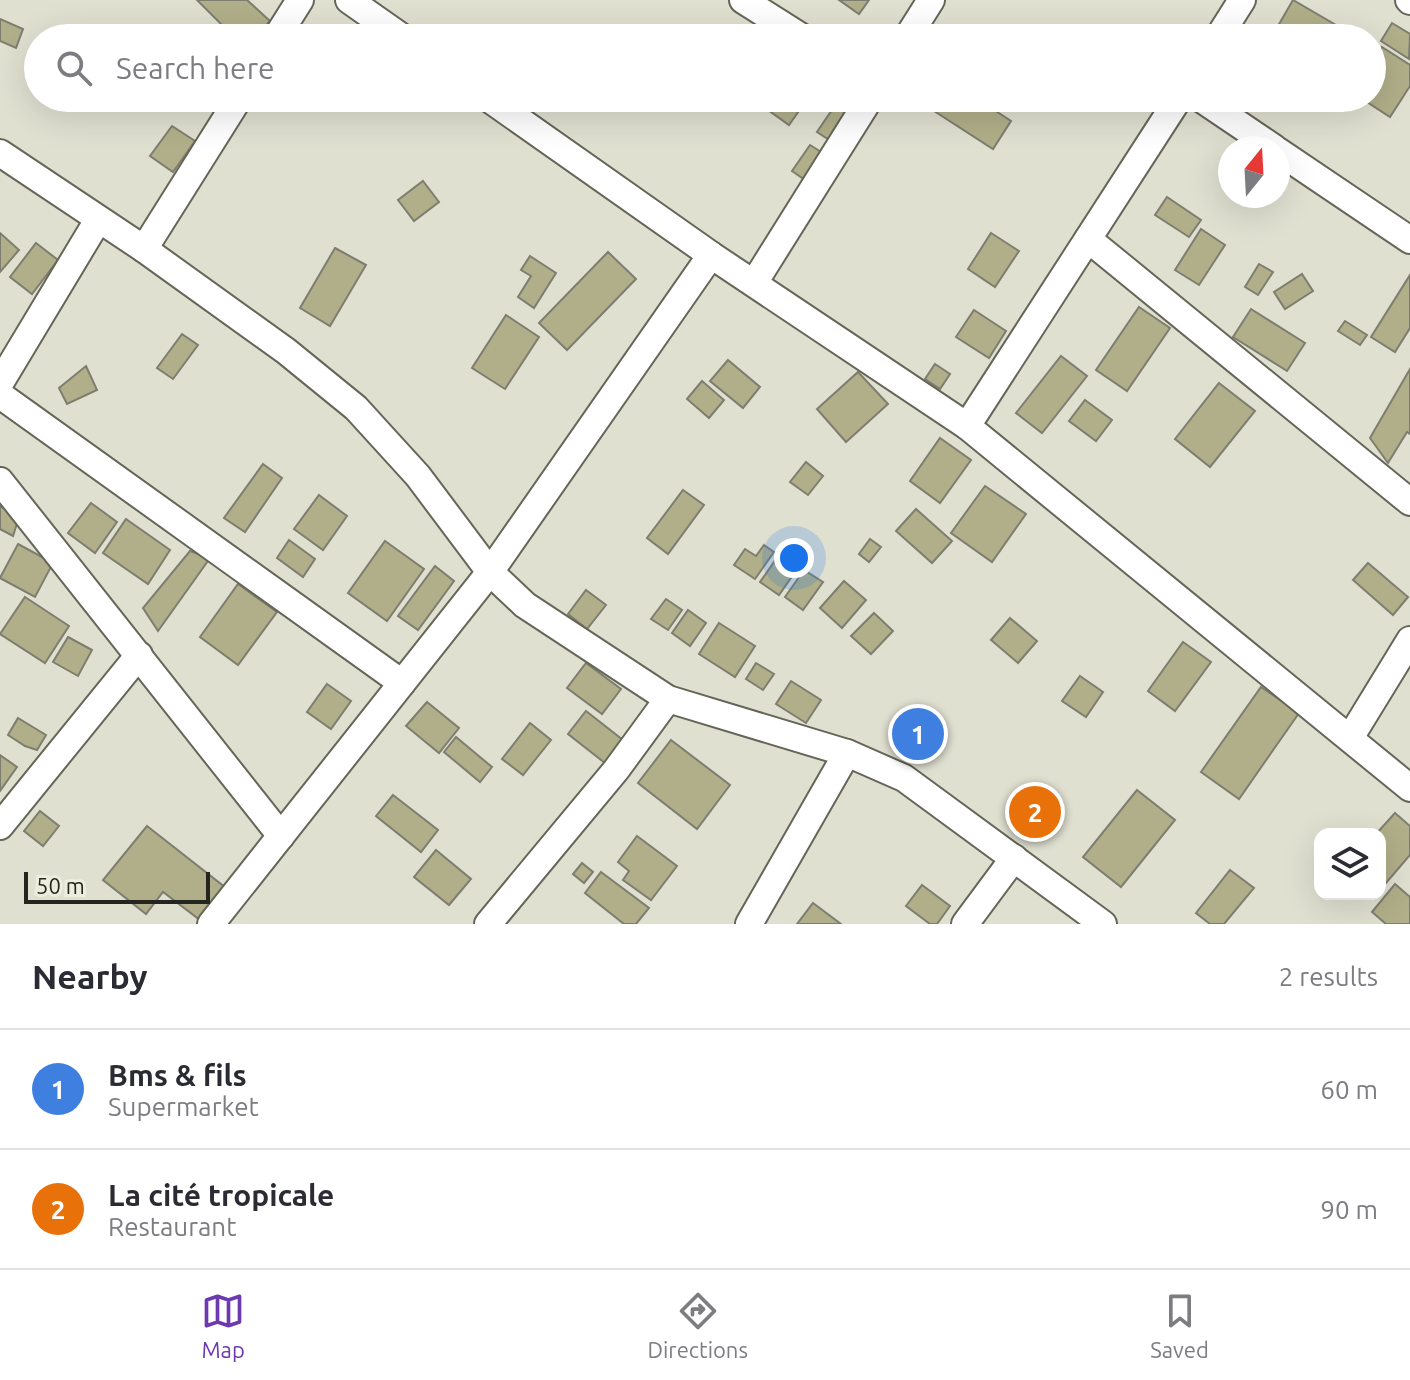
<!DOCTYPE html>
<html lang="en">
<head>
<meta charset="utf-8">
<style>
	:root { --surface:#fff; --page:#f7f7f7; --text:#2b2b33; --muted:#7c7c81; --line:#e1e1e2; --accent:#6d39b0 }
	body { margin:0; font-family:Ubuntu,sans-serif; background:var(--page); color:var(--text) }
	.controls { position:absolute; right:24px; bottom:24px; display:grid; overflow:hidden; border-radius:16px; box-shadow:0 8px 32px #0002 }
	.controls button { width:72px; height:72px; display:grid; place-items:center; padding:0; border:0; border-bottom:2px solid var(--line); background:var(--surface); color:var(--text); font:40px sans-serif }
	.compass { position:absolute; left:1218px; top:136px; width:72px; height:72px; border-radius:50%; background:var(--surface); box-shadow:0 8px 32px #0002; rotate:18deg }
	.scale { position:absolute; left:24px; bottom:20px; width:186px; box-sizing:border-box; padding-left:8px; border:4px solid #252520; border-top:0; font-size:22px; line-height:28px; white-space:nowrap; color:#252520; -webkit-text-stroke:6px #ededde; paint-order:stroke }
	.you { position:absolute; left:794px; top:558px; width:28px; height:28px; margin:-20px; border:6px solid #fff; border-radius:50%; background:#1a73e8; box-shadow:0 0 0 12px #1a73e833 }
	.badge { display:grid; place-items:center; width:52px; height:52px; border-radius:50%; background:var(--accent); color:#fff; font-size:26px; font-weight:700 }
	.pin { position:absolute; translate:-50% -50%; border:4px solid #fff; box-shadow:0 2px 8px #0006 }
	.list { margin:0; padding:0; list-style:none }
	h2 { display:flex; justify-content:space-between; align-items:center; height:104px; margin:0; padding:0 32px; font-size:34px }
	h2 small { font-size:26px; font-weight:400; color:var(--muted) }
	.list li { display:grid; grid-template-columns:52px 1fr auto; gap:24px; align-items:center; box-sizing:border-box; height:120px; padding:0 32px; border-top:2px solid var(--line) }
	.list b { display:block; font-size:30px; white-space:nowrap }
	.list p { margin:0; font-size:26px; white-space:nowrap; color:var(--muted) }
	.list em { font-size:26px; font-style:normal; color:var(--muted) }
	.icon { flex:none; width:44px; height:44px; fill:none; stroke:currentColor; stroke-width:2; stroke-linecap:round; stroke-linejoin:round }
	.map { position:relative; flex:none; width:1410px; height:924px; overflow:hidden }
	.search { position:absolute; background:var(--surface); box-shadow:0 8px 32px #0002; left:24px; right:24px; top:24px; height:88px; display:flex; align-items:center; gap:20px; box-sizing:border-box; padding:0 28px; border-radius:44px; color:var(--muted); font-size:30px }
	.sheet { height:344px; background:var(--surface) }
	nav { display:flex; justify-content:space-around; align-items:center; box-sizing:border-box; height:112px; border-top:2px solid var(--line); background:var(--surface); font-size:22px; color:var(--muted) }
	nav a { display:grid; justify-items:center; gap:4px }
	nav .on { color:var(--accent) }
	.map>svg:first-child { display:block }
	.building { fill:#b1af89; stroke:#7e7e70; stroke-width:2 }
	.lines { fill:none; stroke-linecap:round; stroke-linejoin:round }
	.minor-casing { stroke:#656558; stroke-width:30 }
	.minor { stroke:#fff; stroke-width:26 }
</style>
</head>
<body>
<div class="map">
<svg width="1410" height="924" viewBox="0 0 1410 924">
	<rect width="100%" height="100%" fill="#e0e0d1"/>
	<!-- building -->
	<g class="building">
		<polygon points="197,0 247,0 270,21 254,38 235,38"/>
		<polygon points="839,0 869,0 859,14"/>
		<polygon points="1293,0 1348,32 1344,38 1271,38"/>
		<polygon points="0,19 23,29 16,48 0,41"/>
		<polygon points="1392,23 1410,34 1409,59 1381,41"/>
		<polygon points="1382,47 1410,65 1410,86 1390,117 1361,98 1372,98 1372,63"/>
		<polygon points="766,98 808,98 789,125 761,105"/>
		<polygon points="918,98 976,98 1011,121 993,149 917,100"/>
		<polygon points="838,101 854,112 834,143 817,132"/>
		<polygon points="172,126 195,141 173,172 150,156"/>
		<polygon points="810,145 826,155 808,182 792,171"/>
		<polygon points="423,181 439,202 414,221 398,200"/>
		<polygon points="1167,197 1201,220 1189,237 1155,215"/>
		<polygon points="1201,229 1225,245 1199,285 1175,270"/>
		<polygon points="0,233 19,250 0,272"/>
		<polygon points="991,233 1019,251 995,287 968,269"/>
		<polygon points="36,243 58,260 32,294 10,277"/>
		<polygon points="335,248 366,265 330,326 300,308"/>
		<polygon points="608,252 636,279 567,350 539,323"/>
		<polygon points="530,256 556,273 534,308 518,297 531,276 521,270"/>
		<polygon points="1259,264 1273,272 1258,295 1245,287"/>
		<polygon points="1302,274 1313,291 1285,309 1274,292"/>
		<polygon points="1410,275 1410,328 1395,352 1371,337"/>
		<polygon points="1139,307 1170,328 1127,391 1096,370"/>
		<polygon points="1251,309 1305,343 1287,371 1233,337"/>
		<polygon points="974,310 1006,331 989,358 956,337"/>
		<polygon points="506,315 539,337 505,389 472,368"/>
		<polygon points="1345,321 1367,335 1360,345 1338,331"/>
		<polygon points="182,334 198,345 173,379 157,368"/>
		<polygon points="1061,356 1087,376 1042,433 1016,413"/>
		<polygon points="728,360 760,387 743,408 710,381"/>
		<polygon points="935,364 950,374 940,389 925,379"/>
		<polygon points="86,366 97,390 67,404 59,388"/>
		<polygon points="1410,369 1410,434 1407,432 1388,463 1370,438"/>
		<polygon points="858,372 888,404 846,442 817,409"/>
		<polygon points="702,381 724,400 709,418 687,399"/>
		<polygon points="1219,383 1255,411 1210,467 1175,439"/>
		<polygon points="1085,400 1112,420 1096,441 1069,421"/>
		<polygon points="940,438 971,460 940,503 910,481"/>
		<polygon points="806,462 823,476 808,495 790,482"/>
		<polygon points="263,464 282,478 245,532 224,518"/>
		<polygon points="985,486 1026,514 992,562 951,533"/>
		<polygon points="683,490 704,505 668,554 647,538"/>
		<polygon points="319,495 347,516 323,550 294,529"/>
		<polygon points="91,503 117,522 95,553 68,533"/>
		<polygon points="0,506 19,517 13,536 0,529"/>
		<polygon points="916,509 952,541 932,563 896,531"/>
		<polygon points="126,519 170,550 148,584 103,553"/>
		<polygon points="870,539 881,547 869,562 859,554"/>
		<polygon points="289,540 315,559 303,577 277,558"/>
		<polygon points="385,541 424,569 387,621 348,593"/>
		<polygon points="18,544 53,563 35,597 0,578"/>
		<polygon points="764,545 774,552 755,579 734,565 745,549 756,556"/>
		<polygon points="190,551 210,558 158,631 143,608"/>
		<polygon points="781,552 800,565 779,595 760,582"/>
		<polygon points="1368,563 1408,597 1393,615 1353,580"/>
		<polygon points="435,566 454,581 418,630 398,616"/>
		<polygon points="804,570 823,582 803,610 785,597"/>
		<polygon points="844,581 866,600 842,628 820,608"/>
		<polygon points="238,584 277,612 238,665 200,637"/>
		<polygon points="586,590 606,605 587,629 568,614"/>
		<polygon points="25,597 69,626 45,663 0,634"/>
		<polygon points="666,599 682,610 668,630 651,619"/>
		<polygon points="688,610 706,623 690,646 672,633"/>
		<polygon points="874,613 893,631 871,654 851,636"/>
		<polygon points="1010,618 1037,641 1018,663 991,640"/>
		<polygon points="719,623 755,646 735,677 699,654"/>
		<polygon points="68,637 92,650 78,676 53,662"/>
		<polygon points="1183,642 1211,662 1175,711 1148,691"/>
		<polygon points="586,663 621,689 602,714 567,688"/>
		<polygon points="756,663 774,674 763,690 746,679"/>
		<polygon points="1080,676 1103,692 1086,717 1062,701"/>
		<polygon points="791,681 821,700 806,723 776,704"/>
		<polygon points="327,684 351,701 331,729 307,712"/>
		<polygon points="1261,687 1299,713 1239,799 1201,772"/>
		<polygon points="427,702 459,728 439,753 406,726"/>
		<polygon points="586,711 628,744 610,767 568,734"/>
		<polygon points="18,718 46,735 37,750 25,746 8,735"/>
		<polygon points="530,723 551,740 523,775 502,759"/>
		<polygon points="456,737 492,767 480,782 444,752"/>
		<polygon points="671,740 730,785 697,829 638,783"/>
		<polygon points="0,755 17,767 0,791"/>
		<polygon points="1137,790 1175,820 1121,887 1083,857"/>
		<polygon points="393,795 438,830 421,852 376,816"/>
		<polygon points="40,811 59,826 43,846 24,831"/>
		<polygon points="1395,813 1410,826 1410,855 1380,890 1380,834 1376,834"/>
		<polygon points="147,826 226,888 200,920 163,892 146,914 103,880"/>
		<polygon points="637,836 677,866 651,900 623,880 629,871 618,862"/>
		<polygon points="436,850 471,879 449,905 414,877"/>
		<polygon points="582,863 593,872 584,883 573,874"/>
		<polygon points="1230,870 1254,888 1224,924 1210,924 1196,913"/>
		<polygon points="601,872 649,908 636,924 624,924 585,893"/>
		<polygon points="1395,884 1410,897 1410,924 1386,924 1372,912"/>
		<polygon points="922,885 950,906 937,924 930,924 906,906"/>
		<polygon points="813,903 841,924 797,924"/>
	</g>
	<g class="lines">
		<defs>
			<g id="minor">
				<polyline points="349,0 403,38"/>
				<polyline points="743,0 803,38"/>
				<polyline points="1409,0 1410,1"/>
				<polyline points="276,38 300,0"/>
				<polyline points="907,38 931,0"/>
				<polyline points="1218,38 1242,0"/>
				<polyline points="488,98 711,255 967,426 1410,788"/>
				<polyline points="1200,98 1274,148"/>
				<polyline points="1278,151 1410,240"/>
				<polyline points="0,153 144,249 286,351 356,408 418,476 490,572 525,605 668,699 847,753 904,778 1103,924"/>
				<polyline points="1088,239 1410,502"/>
				<polyline points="144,249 239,98"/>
				<polyline points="754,283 870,98"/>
				<polyline points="0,383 98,220"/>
				<polyline points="0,395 402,683"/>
				<polyline points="967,426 1179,98"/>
				<polyline points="0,481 281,836"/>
				<polyline points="1350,738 1410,640"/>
				<polyline points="0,826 139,655"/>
				<polyline points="211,924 490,572 711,255"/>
				<polyline points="488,924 616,770 668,699"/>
				<polyline points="749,924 847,753"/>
				<polyline points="965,924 1014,858"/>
			</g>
		</defs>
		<!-- minor casing -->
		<use href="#minor" class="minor-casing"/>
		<!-- minor -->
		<use href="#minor" class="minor"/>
	</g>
</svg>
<div class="controls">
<button><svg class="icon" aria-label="layers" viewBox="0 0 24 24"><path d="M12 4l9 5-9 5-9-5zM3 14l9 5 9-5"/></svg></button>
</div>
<svg class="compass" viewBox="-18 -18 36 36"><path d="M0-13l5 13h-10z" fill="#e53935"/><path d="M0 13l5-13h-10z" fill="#7c7c81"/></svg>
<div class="scale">50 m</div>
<div class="you"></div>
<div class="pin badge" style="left:918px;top:734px;background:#3f7fe0">1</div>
<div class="pin badge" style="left:1035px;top:812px;background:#e8710a">2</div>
<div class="search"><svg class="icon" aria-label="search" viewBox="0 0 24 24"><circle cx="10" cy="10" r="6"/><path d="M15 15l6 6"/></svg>Search here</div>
</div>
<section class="sheet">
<h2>Nearby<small>2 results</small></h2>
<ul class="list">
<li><span class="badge" style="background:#3f7fe0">1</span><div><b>Bms &amp; fils</b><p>Supermarket</p></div><em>60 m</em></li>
<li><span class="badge" style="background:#e8710a">2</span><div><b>La cité tropicale</b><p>Restaurant</p></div><em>90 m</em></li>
</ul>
</section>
<nav>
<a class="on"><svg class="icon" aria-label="map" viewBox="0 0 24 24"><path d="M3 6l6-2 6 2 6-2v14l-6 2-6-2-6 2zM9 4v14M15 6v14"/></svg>Map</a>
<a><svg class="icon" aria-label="directions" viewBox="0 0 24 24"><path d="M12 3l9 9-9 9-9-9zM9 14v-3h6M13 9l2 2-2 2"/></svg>Directions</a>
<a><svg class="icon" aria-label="saved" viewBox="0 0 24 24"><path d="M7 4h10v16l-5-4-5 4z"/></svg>Saved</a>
</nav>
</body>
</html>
